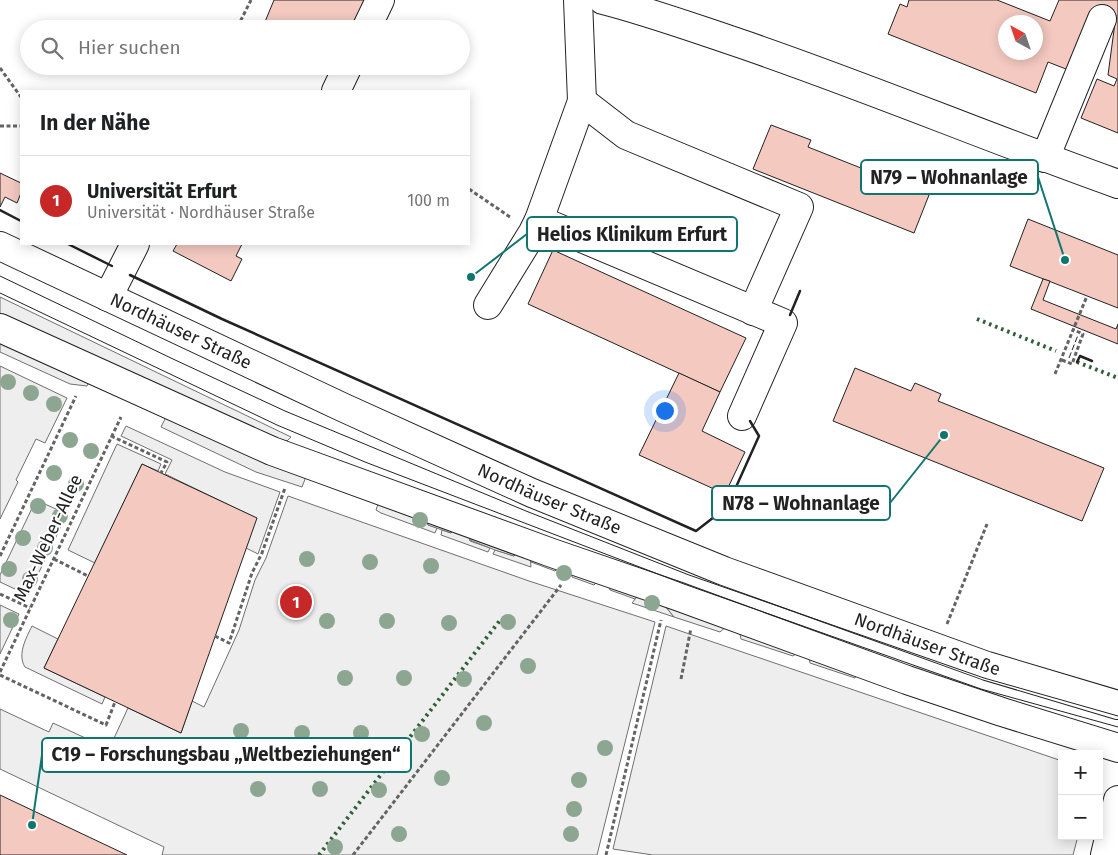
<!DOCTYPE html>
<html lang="de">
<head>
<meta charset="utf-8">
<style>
	:root { --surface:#fff; --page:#f6f6f6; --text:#202124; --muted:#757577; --line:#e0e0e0; --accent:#c62828 }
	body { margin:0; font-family:"Fira Sans",sans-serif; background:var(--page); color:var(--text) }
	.controls { position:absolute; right:15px; bottom:15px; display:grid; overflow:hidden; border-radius:0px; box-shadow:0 2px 12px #0003 }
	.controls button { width:45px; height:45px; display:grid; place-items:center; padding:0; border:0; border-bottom:1px solid var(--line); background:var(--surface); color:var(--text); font:25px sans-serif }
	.compass { position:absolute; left:998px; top:15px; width:45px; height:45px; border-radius:50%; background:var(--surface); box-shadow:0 2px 12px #0003; rotate:320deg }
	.you { position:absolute; left:664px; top:410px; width:18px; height:18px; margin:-12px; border:4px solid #fff; border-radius:50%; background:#1a73e8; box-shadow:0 0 0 8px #1a73e833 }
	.badge { display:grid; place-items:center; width:32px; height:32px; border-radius:50%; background:var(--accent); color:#fff; font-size:16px; font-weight:700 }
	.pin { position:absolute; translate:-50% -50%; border:2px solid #fff; box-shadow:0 1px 5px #0006 }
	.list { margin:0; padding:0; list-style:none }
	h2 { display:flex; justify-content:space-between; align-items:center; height:65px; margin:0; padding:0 20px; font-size:21px }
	h2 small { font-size:16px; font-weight:400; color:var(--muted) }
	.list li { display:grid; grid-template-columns:32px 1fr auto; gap:15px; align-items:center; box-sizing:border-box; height:90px; padding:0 20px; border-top:1px solid var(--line) }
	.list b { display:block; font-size:19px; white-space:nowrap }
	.list p { margin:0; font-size:16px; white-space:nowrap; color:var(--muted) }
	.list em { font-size:16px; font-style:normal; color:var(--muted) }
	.icon { flex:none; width:28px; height:28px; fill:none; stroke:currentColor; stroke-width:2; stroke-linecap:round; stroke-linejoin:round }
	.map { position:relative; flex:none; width:1118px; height:855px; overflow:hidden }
	.search { position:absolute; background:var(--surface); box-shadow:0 2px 12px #0003; left:20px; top:20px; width:450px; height:55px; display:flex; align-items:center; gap:12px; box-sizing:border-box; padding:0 18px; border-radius:28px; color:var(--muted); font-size:19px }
	.panel { position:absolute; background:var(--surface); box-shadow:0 2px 12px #0003; left:20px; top:90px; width:450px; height:155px; border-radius:0px }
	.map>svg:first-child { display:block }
	.green { fill:#eee; stroke:#6f6f6f }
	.parking { fill:#ededed; stroke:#6f6f6f }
	.building { fill:#f3c9c0; stroke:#222; fill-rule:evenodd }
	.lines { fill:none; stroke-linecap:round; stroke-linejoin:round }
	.minor-casing { stroke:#222; stroke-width:30 }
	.major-casing { stroke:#222; stroke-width:30 }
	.path { stroke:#646464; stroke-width:3; stroke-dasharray:4 2.5; stroke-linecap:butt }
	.minor { stroke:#fff; stroke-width:28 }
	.major { stroke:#fff; stroke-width:28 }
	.tram { stroke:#222; stroke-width:1 }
	.hedge { stroke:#2f5e38; stroke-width:4; stroke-dasharray:2.5 4; stroke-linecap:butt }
	.fence { stroke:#222; stroke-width:1; stroke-dasharray:6 2.5; stroke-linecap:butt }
	.wall { stroke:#222; stroke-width:2.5 }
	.tree { fill:#8da692 }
	.labels { text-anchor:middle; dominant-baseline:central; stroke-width:4; stroke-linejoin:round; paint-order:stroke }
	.street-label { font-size:18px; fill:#222; stroke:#fff }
	.leader { fill:none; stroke:#0f766e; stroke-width:2 }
	.callout-dot { fill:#0f766e; stroke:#fff; stroke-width:2 }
	.callout { fill:#fff; stroke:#0f766e; stroke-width:2 }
	.callout-label { font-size:19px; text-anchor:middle; font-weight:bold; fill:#222 }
</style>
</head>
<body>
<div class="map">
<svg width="1118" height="855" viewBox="0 0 1118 855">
	<rect width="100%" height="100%" fill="#fff"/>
	<!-- green -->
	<g class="green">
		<polygon points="0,297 291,437 287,441 263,435 0,317"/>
		<polygon points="0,366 67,398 45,443 36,439 16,480 18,482 0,519"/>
		<polygon points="126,426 225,472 280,492 258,554 246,548 256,518 165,474 172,460 121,436"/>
		<polygon points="117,444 161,464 158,471 142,464 95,563 68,550"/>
		<polygon points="288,496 529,581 655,622 597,855 162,855 164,847 0,769 0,709 49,732 53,723 109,749 128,708 181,733 192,701 204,707 239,630 255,580 266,558"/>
		<polygon points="36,500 67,514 28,595 0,582 0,575"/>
		<polygon points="382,503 427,514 428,525 437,528 435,533 381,513 376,510 378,504"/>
		<polygon points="457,525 467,529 470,541 490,548 488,552 441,535 442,530 451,533"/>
		<polygon points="520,549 530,553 531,567 493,554 495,550 514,556"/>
		<polygon points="640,593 660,600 674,617 632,603"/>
		<polygon points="0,605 19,614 0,654"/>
		<path d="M 32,626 L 58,639 L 44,668 L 105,697 L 102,704 L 25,667 C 17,655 26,638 32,626 Z"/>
		<polygon points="666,626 1062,761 1062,836 1078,836 1073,855 653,855 613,849"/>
	</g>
	<!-- parking -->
	<g class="parking">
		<polygon points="0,339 90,380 87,386 70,384 0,352"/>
		<polygon points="168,413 307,474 302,487 256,472 161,427"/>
		<polygon points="427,514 640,593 635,599 610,590 608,582 600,579 594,585 572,577 571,569 561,565 555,571 531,562 530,553 520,549 514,556 495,550 470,540 467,530 457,525 451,533 428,525"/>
		<polygon points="673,603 858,670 855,678 810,663 808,653 800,651 793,656 741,639 739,629 728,625 720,632 674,617 666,607"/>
	</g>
	<!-- building -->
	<g class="building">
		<polygon points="274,0 369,0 356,29 262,29"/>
		<path d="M 909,0 L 997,0 L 1050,21 L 1059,0 L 1118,0 L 1118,133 L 1081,118 L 1097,79 L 1114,86 L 1117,79 L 1108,75 L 1116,15 L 1096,7 L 1071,71 L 1048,62 L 1036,93 L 888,34 L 900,4 L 907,7 ZM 1006,22 L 1036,22 L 1036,52 L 1006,52 Z"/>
		<polygon points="771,125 811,140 808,147 929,195 914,233 753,169"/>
		<polygon points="0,173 21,183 21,193 17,203 5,197 0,207"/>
		<polygon points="1028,219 1118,255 1118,308 1010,266"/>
		<polygon points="177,244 242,244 236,256 242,259 231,281 173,251"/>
		<polygon points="553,250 746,338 720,392 528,304"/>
		<polygon points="1043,279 1050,281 1043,300 1116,329 1118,324 1118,344 1031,309"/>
		<polygon points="855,368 911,391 915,383 941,394 938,401 1104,468 1082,521 833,421"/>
		<polygon points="679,373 720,392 702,431 745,452 725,494 639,455"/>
		<polygon points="142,464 257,518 181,733 44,668"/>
		<polygon points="0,795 127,855 0,855"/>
	</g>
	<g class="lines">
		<defs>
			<g id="minor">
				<path d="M 603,0 C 646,11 688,26 730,40 C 861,84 988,138 1118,184"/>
				<polyline points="366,29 380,0"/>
				<polyline points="336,91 348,66"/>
				<polyline points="582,101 626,135 799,207 753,311"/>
				<polyline points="1045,158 1102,19"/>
				<polyline points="539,220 783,323 742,416"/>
				<polyline points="108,297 135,244"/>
				<polyline points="488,305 533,232 539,220 582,101 578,0"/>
				<polyline points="1105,855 1118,800"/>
			</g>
			<g id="major">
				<path id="s1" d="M 0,246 L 342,407 L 532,493 L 724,571 L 987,666 L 1118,705"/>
				<polyline points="0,328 272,451 552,553 677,596 907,680 1002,712 1118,748"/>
			</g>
		</defs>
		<!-- minor casing -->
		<use href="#minor" class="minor-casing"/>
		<!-- major casing -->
		<use href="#major" class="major-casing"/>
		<!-- path -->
		<g class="path">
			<polyline points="247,29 239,24 251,0"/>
			<polyline points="0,68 21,97"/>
			<polyline points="0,126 21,126"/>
			<polyline points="469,189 510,217"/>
			<polyline points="1062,360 1072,364 1083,334 1074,330"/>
			<polyline points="1055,374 1087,296"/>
			<polyline points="111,436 167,462 161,473"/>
			<polyline points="0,556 76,396"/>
			<polyline points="54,559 88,576"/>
			<polyline points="0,594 30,608"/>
			<polyline points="947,624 987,524"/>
			<polyline points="215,636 229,643 252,573 262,553 285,488"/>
			<polyline points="0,672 121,417"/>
			<polyline points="0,675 106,725 115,702"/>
			<polyline points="681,679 691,628"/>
			<polyline points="353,855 561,585"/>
			<polyline points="606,855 661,620"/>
		</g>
		<!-- minor -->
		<use href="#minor" class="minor"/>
		<!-- major -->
		<use href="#major" class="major"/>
		<!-- tram -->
		<g class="tram">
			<polyline points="0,276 173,359 285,411 526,511 689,575 984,678 1118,716"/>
			<polyline points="0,293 277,425 365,462 684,584 981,689 1118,727"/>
		</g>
		<!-- hedge -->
		<g class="hedge">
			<polyline points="977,319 1056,351"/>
			<polyline points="1077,362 1118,378"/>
			<polyline points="319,855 501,619"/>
		</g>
		<!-- fence -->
		<polyline class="fence" points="1069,358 1078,335"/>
		<!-- wall -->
		<g class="wall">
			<polyline points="0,210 21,221"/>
			<polyline points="68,244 112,266"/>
			<polyline points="130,275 222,319 696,531 727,507 759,436 750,421"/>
			<polyline points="790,315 800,291"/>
			<polyline points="1077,362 1080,356 1092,361"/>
		</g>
	</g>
	<!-- trees -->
	<g class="tree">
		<circle cx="8" cy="382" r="8"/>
		<circle cx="31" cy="393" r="8"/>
		<circle cx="54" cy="404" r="8"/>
		<circle cx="70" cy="440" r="8"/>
		<circle cx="91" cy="451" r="8"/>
		<circle cx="54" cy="473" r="8"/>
		<circle cx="76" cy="484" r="8"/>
		<circle cx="38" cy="506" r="8"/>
		<circle cx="60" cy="516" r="8"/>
		<circle cx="420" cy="520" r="8"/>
		<circle cx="23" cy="538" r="8"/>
		<circle cx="45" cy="548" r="8"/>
		<circle cx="307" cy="559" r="8"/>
		<circle cx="370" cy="562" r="8"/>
		<circle cx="431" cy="566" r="8"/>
		<circle cx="9" cy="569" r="8"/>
		<circle cx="564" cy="573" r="8"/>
		<circle cx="30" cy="579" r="8"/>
		<circle cx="652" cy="603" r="8"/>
		<circle cx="11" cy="620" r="8"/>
		<circle cx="327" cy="621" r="8"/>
		<circle cx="387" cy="621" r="8"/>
		<circle cx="508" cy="622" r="8"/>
		<circle cx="449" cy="623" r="8"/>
		<circle cx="528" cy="666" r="8"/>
		<circle cx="345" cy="678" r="8"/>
		<circle cx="404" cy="678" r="8"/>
		<circle cx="464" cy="679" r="8"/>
		<circle cx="484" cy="723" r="8"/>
		<circle cx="241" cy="731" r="8"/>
		<circle cx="302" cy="733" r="8"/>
		<circle cx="361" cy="733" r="8"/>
		<circle cx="422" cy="734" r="8"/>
		<circle cx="605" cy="748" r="8"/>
		<circle cx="442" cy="778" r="8"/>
		<circle cx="579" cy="780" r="8"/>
		<circle cx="258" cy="789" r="8"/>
		<circle cx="320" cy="789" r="8"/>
		<circle cx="379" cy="790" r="8"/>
		<circle cx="574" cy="809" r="8"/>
		<circle cx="399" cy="834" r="8"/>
		<circle cx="571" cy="834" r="8"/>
		<circle cx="335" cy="847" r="8"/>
	</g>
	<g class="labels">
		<!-- street labels -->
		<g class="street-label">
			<text stroke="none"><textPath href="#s1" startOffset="200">Nordhäuser Straße</textPath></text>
			<text stroke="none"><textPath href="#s1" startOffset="605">Nordhäuser Straße</textPath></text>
			<text transform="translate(48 538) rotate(-65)">Max-Weber-Allee</text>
			<text stroke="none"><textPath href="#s1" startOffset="1010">Nordhäuser Straße</textPath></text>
		</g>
	</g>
	<!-- callouts -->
	<path class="leader" d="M1065 260L1038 177M471 277L527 234M944 435L890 503M32 825L42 755"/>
	<g class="callout-dot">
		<circle cx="1065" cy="260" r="5"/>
		<circle cx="471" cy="277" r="5"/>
		<circle cx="944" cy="435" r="5"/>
		<circle cx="32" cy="825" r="5"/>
	</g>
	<g class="callout">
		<rect x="861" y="160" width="177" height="34" rx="5"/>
		<rect x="527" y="217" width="210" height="34" rx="5"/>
		<rect x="712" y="486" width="178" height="34" rx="5"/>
		<rect x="42" y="738" width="369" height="34" rx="5"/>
	</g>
	<g class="callout-label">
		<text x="949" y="184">N79 – Wohnanlage</text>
		<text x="632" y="241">Helios Klinikum Erfurt</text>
		<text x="801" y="510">N78 – Wohnanlage</text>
		<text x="226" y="761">C19 – Forschungsbau „Weltbeziehungen“</text>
	</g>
</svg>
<div class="controls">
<button>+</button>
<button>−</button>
</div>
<svg class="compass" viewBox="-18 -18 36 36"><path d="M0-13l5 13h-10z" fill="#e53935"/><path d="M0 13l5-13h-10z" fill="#757577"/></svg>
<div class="you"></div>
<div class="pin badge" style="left:296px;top:602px">1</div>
<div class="search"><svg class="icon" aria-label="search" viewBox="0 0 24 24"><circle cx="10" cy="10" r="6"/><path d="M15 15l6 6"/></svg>Hier suchen</div>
<section class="panel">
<h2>In der Nähe<small></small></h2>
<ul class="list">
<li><span class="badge">1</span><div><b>Universität Erfurt</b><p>Universität · Nordhäuser Straße</p></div><em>100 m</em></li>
</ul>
</section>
</div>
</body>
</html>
